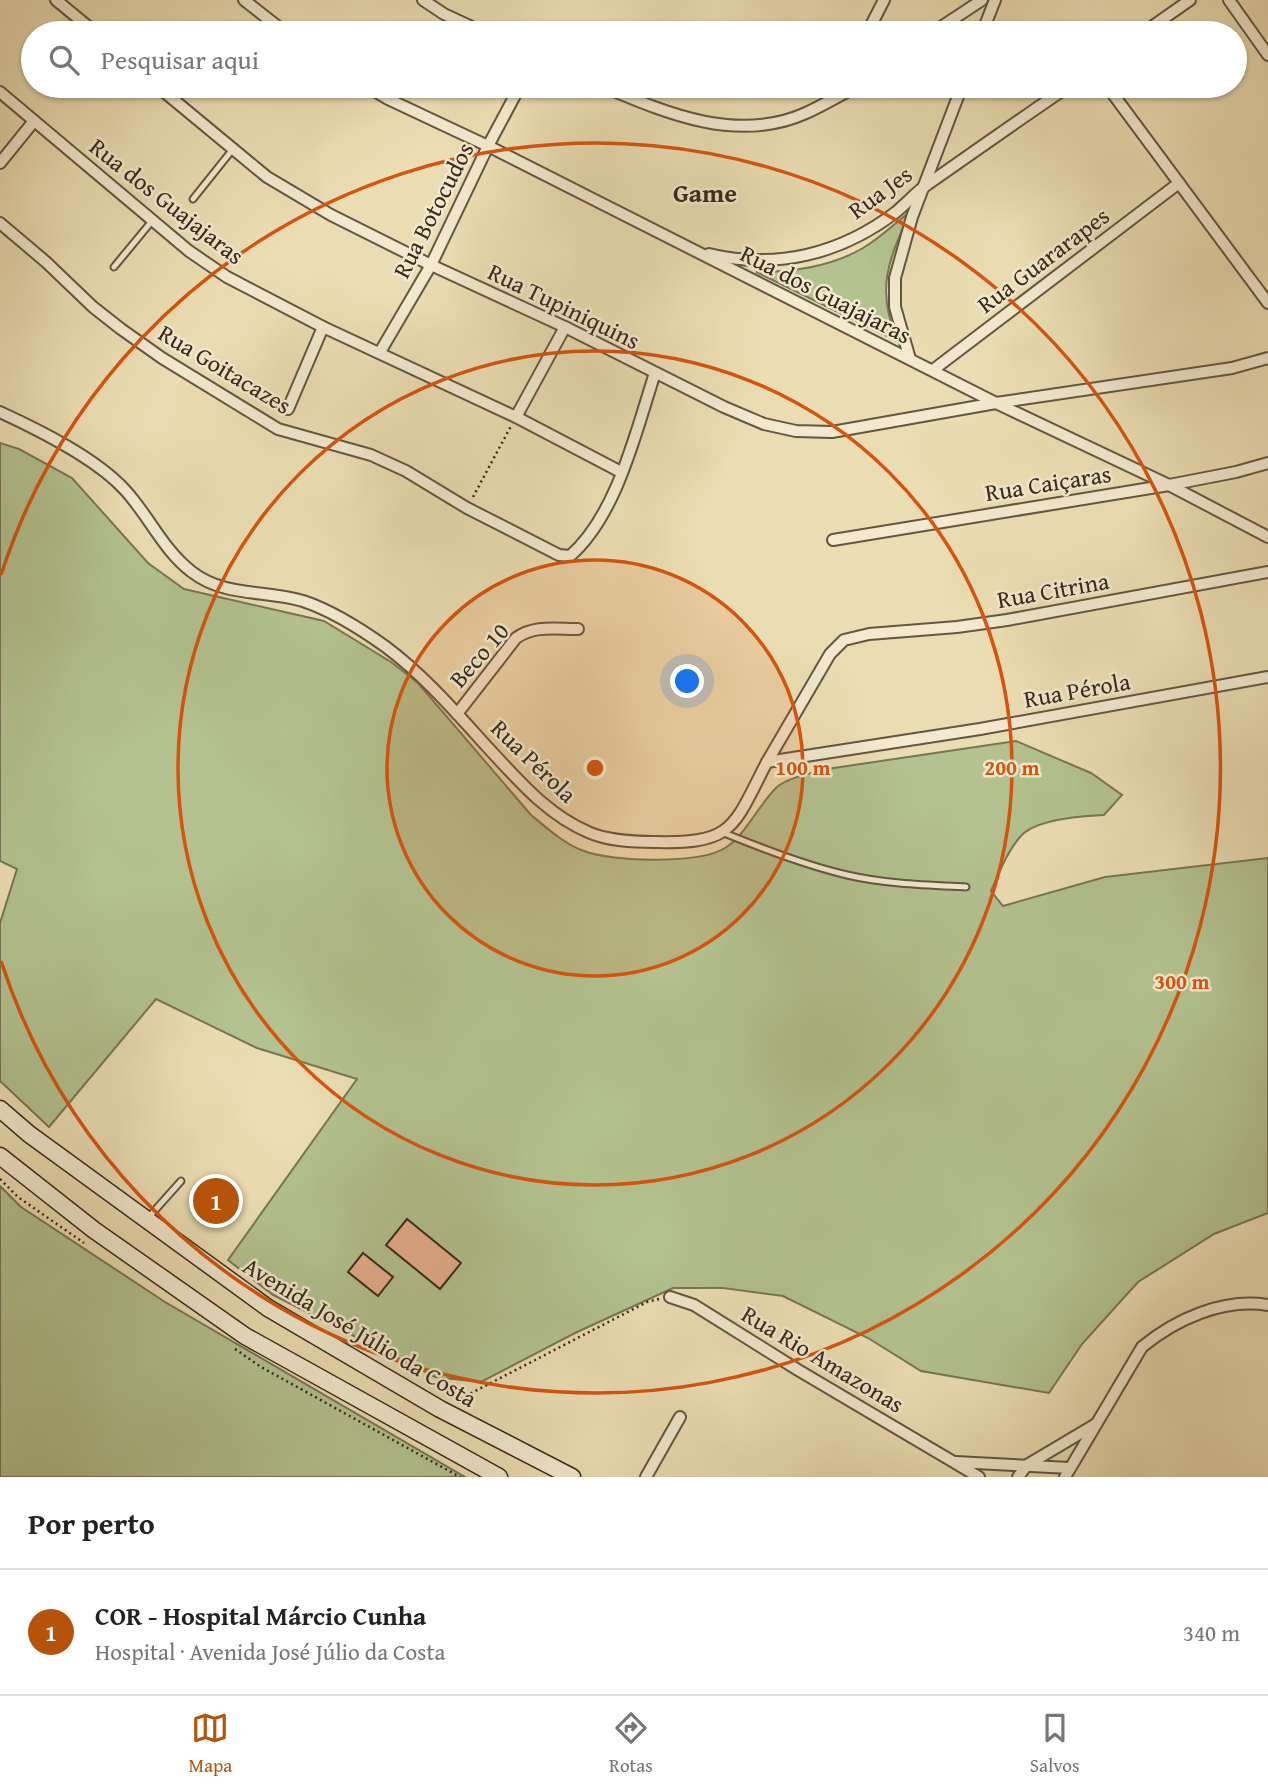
<!DOCTYPE html>
<html lang="pt">
<head>
<meta charset="utf-8">
<style>
	:root { --surface:#fff; --page:#f2f2f2; --text:#222; --muted:#767676; --line:#e0e0e0; --accent:#b45309 }
	body { margin:0; font-family:"Gentium Book Plus",serif; background:var(--page); color:var(--text) }
	.you { position:absolute; left:688px; top:682px; width:24px; height:24px; margin:-18px; border:5px solid #fff; border-radius:50%; background:#1a73e8; box-shadow:0 0 0 10px #1a73e833 }
	.badge { display:grid; place-items:center; width:46px; height:46px; border-radius:50%; background:var(--accent); color:#fff; font-size:23px; font-weight:700 }
	.pin { position:absolute; translate:-50% -50%; border:4px solid #fff; box-shadow:0 2px 7px #0006 }
	.list { margin:0; padding:0; list-style:none }
	h2 { display:flex; justify-content:space-between; align-items:center; height:91px; margin:0; padding:0 28px; font-size:30px }
	h2 small { font-size:23px; font-weight:400; color:var(--muted) }
	.list li { display:grid; grid-template-columns:46px 1fr auto; gap:21px; align-items:center; box-sizing:border-box; height:126px; padding:0 28px; border-top:2px solid var(--line) }
	.list b { display:block; font-size:26px; white-space:nowrap }
	.list p { margin:0; font-size:23px; white-space:nowrap; color:var(--muted) }
	.list em { font-size:23px; font-style:normal; color:var(--muted) }
	.icon { flex:none; width:38px; height:38px; fill:none; stroke:currentColor; stroke-width:2; stroke-linecap:round; stroke-linejoin:round }
	.map { position:relative; flex:none; width:1268px; height:1477px; overflow:hidden }
	.search { position:absolute; background:var(--surface); box-shadow:0 2px 5px #0004; left:21px; right:21px; top:21px; height:77px; display:flex; align-items:center; gap:18px; box-sizing:border-box; padding:0 24px; border-radius:38px; color:var(--muted); font-size:26px }
	.sheet { height:217px; background:var(--surface) }
	nav { display:flex; justify-content:space-around; align-items:center; box-sizing:border-box; height:98px; border-top:2px solid var(--line); background:var(--surface); font-size:19px; color:var(--muted) }
	nav a { display:grid; justify-items:center; gap:4px }
	nav .on { color:var(--accent) }
	.map>svg:first-child { display:block }
	.green { fill:#b3c290; stroke:#767656; stroke-width:2 }
	.building { fill:#e7ae8e; stroke:#38291b; stroke-width:2 }
	.lines { fill:none; stroke-linecap:round; stroke-linejoin:round }
	.service-casing { stroke:#655641; stroke-width:9 }
	.minor-casing { stroke:#655641; stroke-width:14 }
	.secondary-casing { stroke:#38291b; stroke-width:19 }
	.path { stroke:#38291b; stroke-width:2.5; stroke-dasharray:2 3.5; stroke-linecap:butt }
	.service { stroke:#f2e9ce; stroke-width:5 }
	.minor { stroke:#f2e9ce; stroke-width:10 }
	.secondary { stroke:#f2e9ce; stroke-width:16 }
	.ring { fill:none; stroke:#d6540e; stroke-width:3.5 }
	.labels { text-anchor:middle; dominant-baseline:central; stroke-width:5; stroke-linejoin:round; paint-order:stroke }
	.street-label { font-size:24px; fill:#38291b; stroke:#f2e9ce }
	.neighbourhood-label { font-size:26px; font-weight:bold; fill:#38291b; stroke:#f2e9ce }
	.centre { fill:#d6540e; stroke:#f2e9ce; stroke-width:3.5 }
	.ring-label { font-size:21px; text-anchor:middle; font-weight:bold; fill:#d6540e; stroke:#f2e9ce; stroke-width:5; stroke-linejoin:round; paint-order:stroke }
</style>
</head>
<body>
<div class="map">
<svg width="1268" height="1477" viewBox="0 0 1268 1477">
	<rect width="100%" height="100%" fill="#ebddb3"/>
	<filter id="stains"><feTurbulence type="fractalNoise" baseFrequency=".00286" numOctaves="4"/><feColorMatrix values="0 0 0 0 .2 0 0 0 0 .09 0 0 0 0 .02 0 0 0 .5 -.17"/></filter>
	<radialGradient id="worn" r=".72"><stop offset=".6" stop-color="#630" stop-opacity="0"/><stop offset="1" stop-color="#630" stop-opacity=".3"/></radialGradient>
	<!-- green -->
	<g class="green">
		<path d="M 911,211 C 889,258 874,291 899,342 L 756,272 C 793,272 831,267 863,248 C 880,238 895,223 911,211 Z"/>
		<path d="M 0,443 L 19,449 L 72,478 L 148,563 L 184,589 L 324,621 L 391,662 L 418,683 L 531,815 C 547,828 564,844 584,851 C 612,862 700,864 725,848 C 745,836 759,804 777,787 C 789,777 812,773 827,769 L 1016,741 L 1091,773 L 1122,795 L 1104,815 C 1082,816 1034,819 1020,837 C 1007,852 999,873 991,891 L 1003,906 L 1105,877 L 1268,858 L 1268,1213 L 1214,1234 L 1138,1282 L 1082,1344 L 1049,1393 L 921,1371 L 868,1338 L 783,1296 L 723,1288 L 673,1288 L 575,1333 L 481,1382 L 435,1377 L 273,1295 L 228,1260 L 357,1079 L 257,1048 L 156,999 L 49,1127 L 0,1081 L 0,923 L 17,869 L 0,861 Z"/>
		<polygon points="0,1186 21,1207 165,1302 465,1477 0,1477"/>
	</g>
	<!-- building -->
	<g class="building">
		<polygon points="407,1219 461,1263 440,1289 386,1245"/>
		<polygon points="363,1253 393,1277 378,1296 348,1272"/>
	</g>
	<g class="lines">
		<defs>
			<g id="service">
				<polyline points="193,199 233,149"/>
				<polyline points="114,267 152,221"/>
				<path d="M 724,833 C 764,849 805,865 847,875 C 886,884 926,885 966,887"/>
				<polyline points="148,1218 181,1181"/>
			</g>
			<g id="minor">
				<polyline points="56,0 96,33"/>
				<polyline points="244,0 286,33"/>
				<polyline points="423,0 444,14 485,33"/>
				<polyline points="1229,0 1268,55"/>
				<polyline points="867,33 884,0"/>
				<polyline points="932,33 982,0"/>
				<polyline points="982,33 995,0"/>
				<polyline points="1143,33 1190,0"/>
				<polyline points="157,86 267,177 331,215 431,265 565,327 724,407 764,424 796,431 832,432 996,403 1232,368 1268,358"/>
				<polyline points="366,86 388,99 488,146 996,403 1169,485 1268,537"/>
				<path d="M 602,86 C 666,113 737,144 806,113 C 824,105 841,94 859,86"/>
				<polyline points="1107,86 1268,303"/>
				<polyline points="0,92 189,251 227,277 323,327 516,417 621,472"/>
				<polyline points="0,163 34,121"/>
				<path d="M 0,223 L 46,262 L 93,307 L 121,329 L 162,358 L 278,429 L 371,455 L 406,471 L 467,508 L 559,555 L 570,556 C 617,515 636,431 655,373"/>
				<path d="M 709,254 C 776,270 841,254 896,212 C 907,203 916,192 928,184 C 975,151 1022,118 1069,86"/>
				<polyline points="380,352 431,265 488,146 520,86"/>
				<polyline points="910,359 895,307 895,278 912,217 962,86"/>
				<polyline points="933,370 1179,183"/>
				<polyline points="288,409 323,327"/>
				<path d="M 0,412 C 39,430 96,458 125,490 C 149,516 163,550 192,572 C 224,597 266,590 303,601 C 333,611 361,629 386,647 C 426,677 458,715 491,751 C 520,782 548,815 588,832 C 608,841 633,842 655,842 C 735,844 733,827 767,762 L 980,729 L 1268,677"/>
				<polyline points="516,417 565,327"/>
				<polyline points="833,540 1169,485 1236,472 1268,463"/>
				<path d="M 457,714 L 516,638 C 534,625 556,629 578,629"/>
				<polyline points="767,762 830,654 844,640 869,634 957,627 1007,620 1268,572"/>
				<polyline points="670,1297 694,1305 798,1370 979,1477"/>
				<polyline points="956,1462 1070,1468"/>
				<polyline points="646,1477 680,1417"/>
				<polyline points="1018,1477 1027,1465 1096,1424"/>
				<path d="M 1065,1477 L 1142,1347 C 1176,1319 1223,1298 1268,1305"/>
			</g>
			<g id="secondary">
				<polyline points="0,1109 29,1134 268,1308 440,1409 572,1477"/>
				<polyline points="0,1156 94,1230 245,1336 499,1477"/>
			</g>
		</defs>
		<!-- service casing -->
		<use href="#service" class="service-casing"/>
		<!-- minor casing -->
		<use href="#minor" class="minor-casing"/>
		<!-- secondary casing -->
		<use href="#secondary" class="secondary-casing"/>
		<!-- path -->
		<g class="path">
			<polyline points="473,497 511,426"/>
			<polyline points="0,1179 18,1197 84,1243"/>
			<polyline points="235,1349 261,1367 460,1477"/>
			<polyline points="456,1401 647,1302 659,1299"/>
		</g>
		<!-- service -->
		<use href="#service" class="service"/>
		<!-- minor -->
		<use href="#minor" class="minor"/>
		<!-- secondary -->
		<use href="#secondary" class="secondary"/>
	</g>
	<!-- distance rings -->
	<circle cx="595" cy="768" r="208" fill="#d6540e" fill-opacity=".12"/>
	<g class="ring">
		<circle cx="595" cy="768" r="208"/>
		<circle cx="595" cy="768" r="417"/>
		<path d="M1 575A625 625 0 1 1 1 961"/>
	</g>
	<g class="labels">
		<!-- street labels -->
		<g class="street-label">
			<text transform="translate(880 192) rotate(-36)">Rua Jes</text>
			<text transform="translate(167 201) rotate(38)">Rua dos Guajajaras</text>
			<text transform="translate(433 210) rotate(-63)">Rua Botocudos</text>
			<text transform="translate(1043 260) rotate(-37)">Rua Guararapes</text>
			<text transform="translate(826 294) rotate(27)">Rua dos Guajajaras</text>
			<text transform="translate(564 306) rotate(26)">Rua Tupiniquins</text>
			<text transform="translate(225 369) rotate(31)">Rua Goitacazes</text>
			<text transform="translate(1048 483) rotate(-9)">Rua Caiçaras</text>
			<text transform="translate(1053 590) rotate(-10)">Rua Citrina</text>
			<text transform="translate(479 655) rotate(-49)">Beco 10</text>
			<text transform="translate(1077 690) rotate(-10)">Rua Pérola</text>
			<text transform="translate(534 761) rotate(44)">Rua Pérola</text>
			<text transform="translate(360 1332) rotate(31)">Avenida José Júlio da Costa</text>
			<text transform="translate(823 1359) rotate(31)">Rua Rio Amazonas</text>
		</g>
		<!-- neighbourhood labels -->
		<g class="neighbourhood-label">
			<text x="705" y="192">Game</text>
		</g>
	</g>
	<circle cx="595" cy="768" r="10" class="centre"/>
	<g class="ring-label">
		<text x="803" y="775">100 m</text>
		<text x="1012" y="775">200 m</text>
		<text x="1182" y="989">300 m</text>
	</g>
	<rect width="100%" height="100%" filter="url(#stains)"/>
	<rect width="100%" height="100%" fill="url(#worn)"/>
</svg>
<div class="you"></div>
<div class="pin badge" style="left:216px;top:1201px">1</div>
<div class="search"><svg class="icon" aria-label="search" viewBox="0 0 24 24"><circle cx="10" cy="10" r="6"/><path d="M15 15l6 6"/></svg>Pesquisar aqui</div>
</div>
<section class="sheet">
<h2>Por perto<small></small></h2>
<ul class="list">
<li><span class="badge">1</span><div><b>COR - Hospital Márcio Cunha</b><p>Hospital · Avenida José Júlio da Costa</p></div><em>340 m</em></li>
</ul>
</section>
<nav>
<a class="on"><svg class="icon" aria-label="map" viewBox="0 0 24 24"><path d="M3 6l6-2 6 2 6-2v14l-6 2-6-2-6 2zM9 4v14M15 6v14"/></svg>Mapa</a>
<a><svg class="icon" aria-label="directions" viewBox="0 0 24 24"><path d="M12 3l9 9-9 9-9-9zM9 14v-3h6M13 9l2 2-2 2"/></svg>Rotas</a>
<a><svg class="icon" aria-label="saved" viewBox="0 0 24 24"><path d="M7 4h10v16l-5-4-5 4z"/></svg>Salvos</a>
</nav>
</body>
</html>
